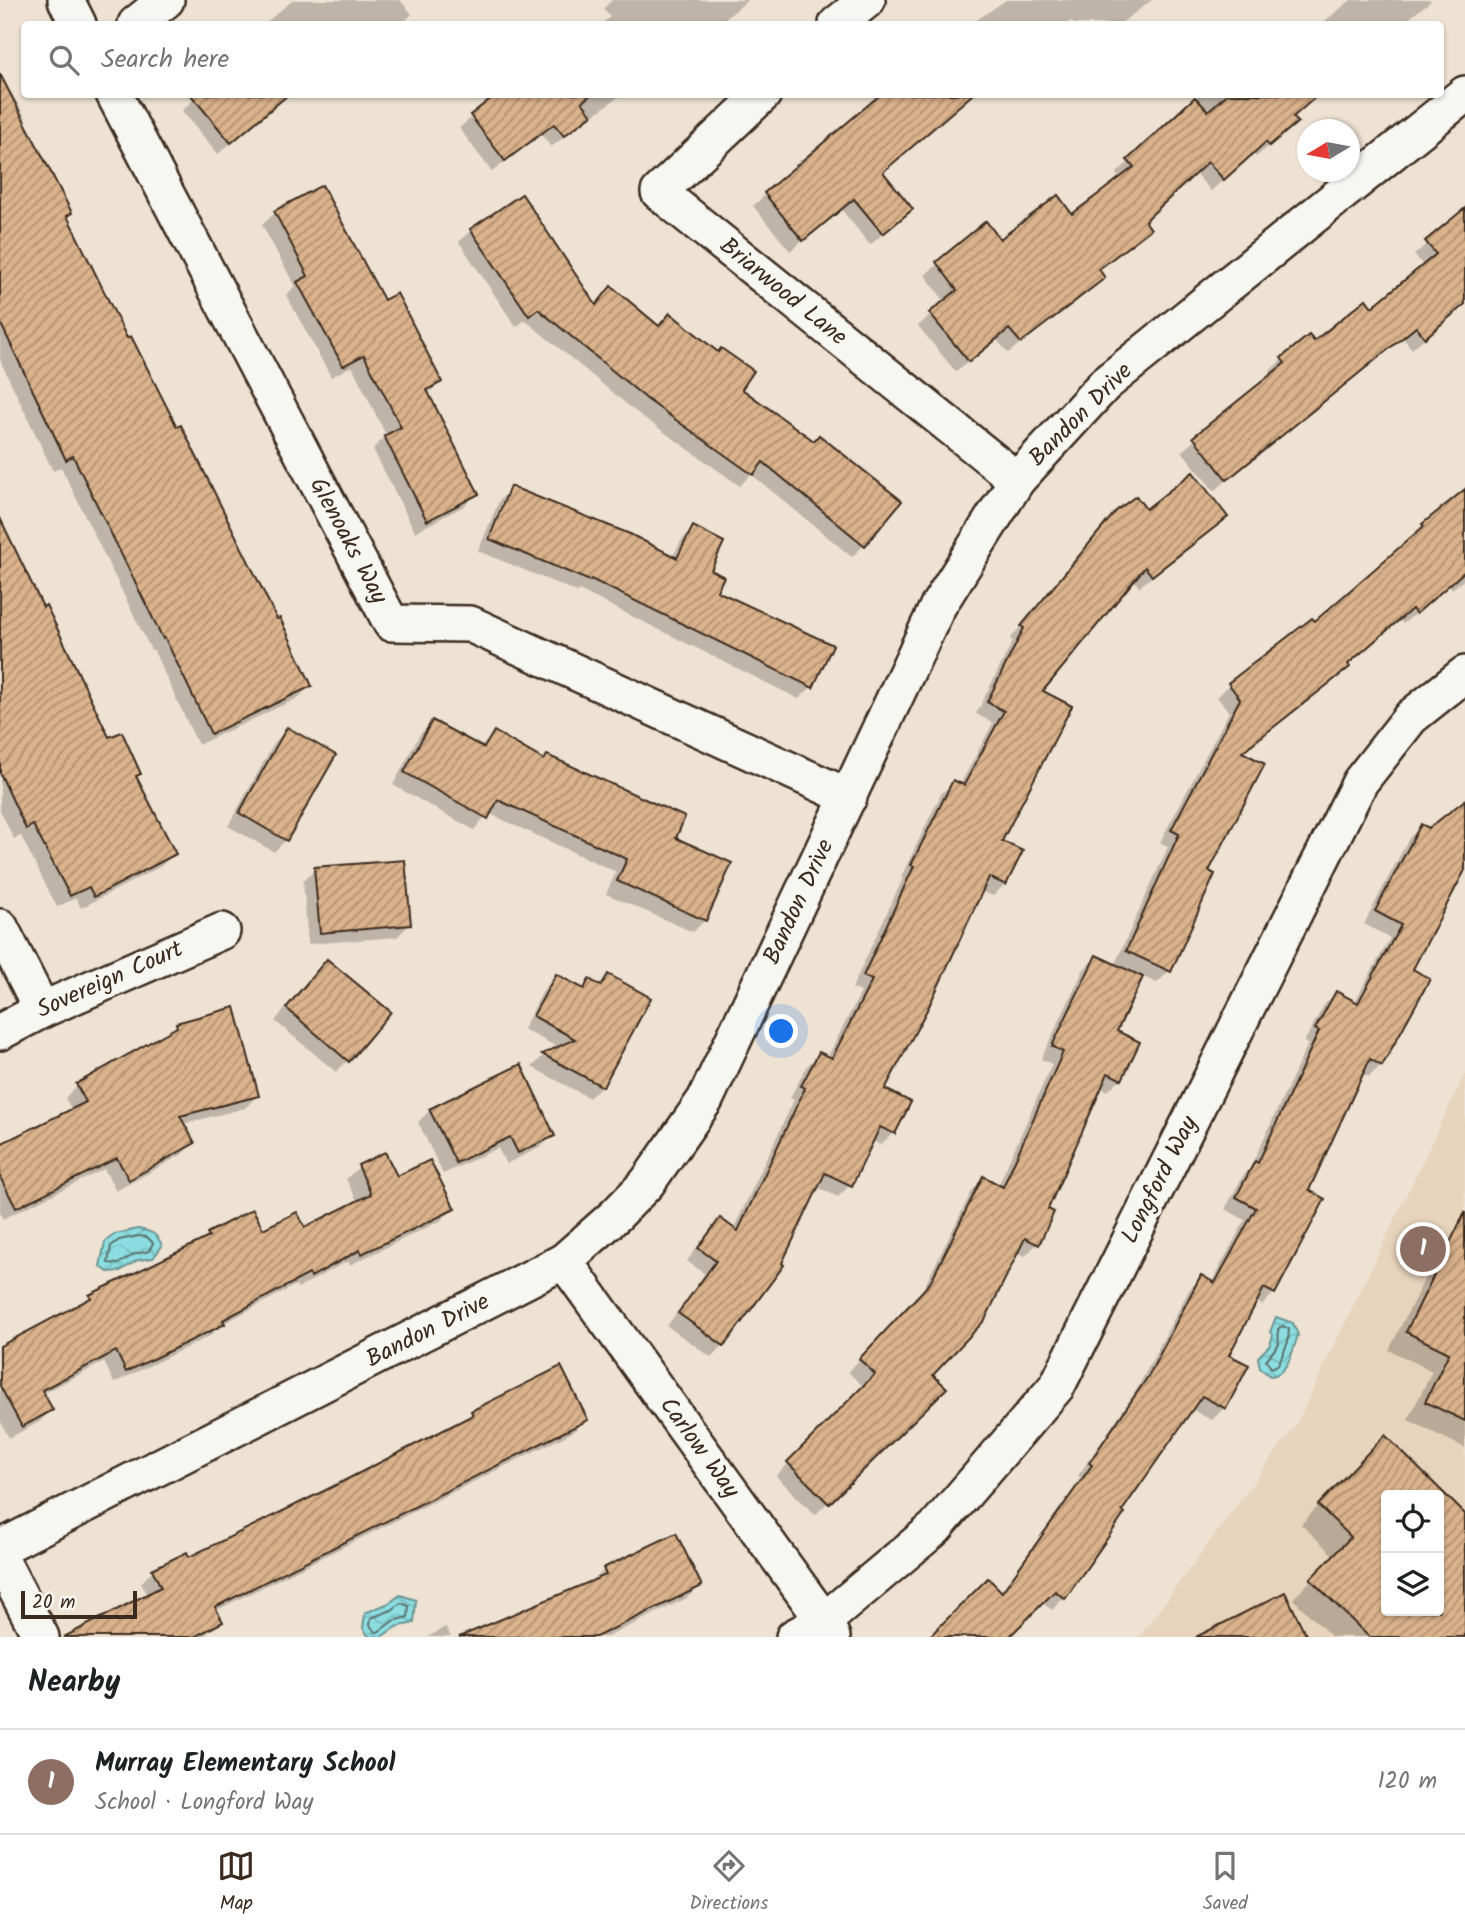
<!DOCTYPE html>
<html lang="en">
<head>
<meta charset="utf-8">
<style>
	:root { --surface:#fff; --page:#f2f2f2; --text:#202124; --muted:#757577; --line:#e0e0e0; --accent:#3b2a1e }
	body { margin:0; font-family:Kalam,sans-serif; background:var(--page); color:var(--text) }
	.controls { position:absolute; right:21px; bottom:21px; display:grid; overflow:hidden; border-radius:7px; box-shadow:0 2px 5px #0004 }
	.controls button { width:63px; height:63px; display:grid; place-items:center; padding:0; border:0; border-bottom:2px solid var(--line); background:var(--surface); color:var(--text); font:35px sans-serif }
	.compass { position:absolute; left:1297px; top:119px; width:63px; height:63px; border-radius:50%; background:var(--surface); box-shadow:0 2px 5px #0004; rotate:260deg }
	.scale { position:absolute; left:21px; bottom:18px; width:116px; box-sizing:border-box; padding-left:7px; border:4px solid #3b2a1e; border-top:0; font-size:19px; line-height:24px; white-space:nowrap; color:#3b2a1e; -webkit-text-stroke:5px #f6f6f2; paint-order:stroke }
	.you { position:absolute; left:782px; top:1032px; width:24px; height:24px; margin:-18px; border:5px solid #fff; border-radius:50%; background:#1a73e8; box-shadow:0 0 0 10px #1a73e833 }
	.badge { display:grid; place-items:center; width:46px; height:46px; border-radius:50%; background:var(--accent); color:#fff; font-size:23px; font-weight:700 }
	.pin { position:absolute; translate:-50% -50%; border:4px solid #fff; box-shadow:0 2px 7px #0006 }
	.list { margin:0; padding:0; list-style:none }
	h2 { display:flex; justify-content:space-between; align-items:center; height:91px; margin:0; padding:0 28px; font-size:30px }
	h2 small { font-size:23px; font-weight:400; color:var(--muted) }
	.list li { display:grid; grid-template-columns:46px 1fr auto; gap:21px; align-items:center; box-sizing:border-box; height:105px; padding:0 28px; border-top:2px solid var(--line) }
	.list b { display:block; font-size:26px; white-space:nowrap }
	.list p { margin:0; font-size:23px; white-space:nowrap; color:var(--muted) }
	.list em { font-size:23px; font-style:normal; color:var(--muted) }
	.icon { flex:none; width:38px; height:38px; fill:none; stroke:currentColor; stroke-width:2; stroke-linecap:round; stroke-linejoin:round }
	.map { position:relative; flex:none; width:1465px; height:1637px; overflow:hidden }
	.search { position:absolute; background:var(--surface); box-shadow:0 2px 5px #0004; left:21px; right:21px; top:21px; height:77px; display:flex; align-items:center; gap:18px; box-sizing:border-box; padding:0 24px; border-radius:7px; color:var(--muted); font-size:26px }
	.sheet { height:196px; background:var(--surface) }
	nav { display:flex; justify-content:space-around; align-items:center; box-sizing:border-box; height:98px; border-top:2px solid var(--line); background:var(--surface); font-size:19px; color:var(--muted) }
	nav a { display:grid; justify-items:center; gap:4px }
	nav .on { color:var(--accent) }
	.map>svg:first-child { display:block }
	.built { fill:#e8d4bd; fill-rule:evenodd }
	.water { fill:url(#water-waves); stroke:#6b9593; stroke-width:2 }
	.shadow { fill:#0003; fill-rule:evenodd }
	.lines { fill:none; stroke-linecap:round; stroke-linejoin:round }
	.shore { stroke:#5b726c; stroke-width:2 }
	.building { fill:url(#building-hatch); stroke:#3b2a1e; stroke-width:2; fill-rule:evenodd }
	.minor-casing { stroke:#3b2a1e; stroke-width:40 }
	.minor { stroke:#f6f6f2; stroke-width:35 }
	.labels { text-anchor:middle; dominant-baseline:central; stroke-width:7; stroke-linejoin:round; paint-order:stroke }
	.street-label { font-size:24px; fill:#3b2a1e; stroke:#f6f6f2 }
</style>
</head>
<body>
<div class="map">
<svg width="1465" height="1637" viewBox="0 0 1465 1637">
	<defs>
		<pattern id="water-waves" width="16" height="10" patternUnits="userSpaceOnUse" patternTransform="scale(1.75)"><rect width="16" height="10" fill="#8bdde1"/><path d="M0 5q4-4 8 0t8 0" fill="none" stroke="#79bec1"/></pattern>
		<pattern id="building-hatch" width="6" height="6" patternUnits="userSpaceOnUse" patternTransform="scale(1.75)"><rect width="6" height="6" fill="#dab28b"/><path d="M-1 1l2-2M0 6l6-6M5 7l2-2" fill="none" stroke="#b29171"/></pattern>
	</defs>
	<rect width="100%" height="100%" fill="#eee2d3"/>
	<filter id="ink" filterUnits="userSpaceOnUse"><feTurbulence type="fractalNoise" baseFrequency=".0143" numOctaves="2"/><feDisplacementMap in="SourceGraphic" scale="14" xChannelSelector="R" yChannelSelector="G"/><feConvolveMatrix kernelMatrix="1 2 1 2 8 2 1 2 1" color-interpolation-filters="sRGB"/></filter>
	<g filter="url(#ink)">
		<!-- built -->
		<path class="built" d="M 1465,1073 L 1465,1637 L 1139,1637 L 1296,1425 ZM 1386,1495 L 1439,1495 L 1439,1611 L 1386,1611 Z"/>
		<!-- water -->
		<g class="water">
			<path d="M 138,1229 C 151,1231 158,1234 162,1246 L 153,1258 L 138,1260 L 120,1271 L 108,1272 L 100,1266 L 105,1242 L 115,1234 Z"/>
			<path d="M 1276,1317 L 1293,1323 L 1298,1335 C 1293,1350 1288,1375 1270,1376 L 1260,1368 L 1258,1357 L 1270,1345 L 1273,1335 L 1270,1332 Z"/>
			<polygon points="400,1595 416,1600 414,1623 396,1627 381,1637 369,1637 363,1628 365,1613 389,1603"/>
		</g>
		<!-- shadow -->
		<g class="shadow">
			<polygon points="293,0 400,0 412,14 402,24 264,24"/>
			<polygon points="612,0 748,0 719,24 601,24 610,17 603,9"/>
			<polygon points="1006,0 1152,0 1120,24 1074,24 1071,21 1066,24 971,24"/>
			<polygon points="1351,0 1432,0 1402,24 1321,24"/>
			<polygon points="0,74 26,118 23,121 70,213 66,217 127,341 310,686 298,698 198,745 153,649 151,650 61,467 53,471 0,360"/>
			<polygon points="199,94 289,94 218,154 182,111"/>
			<polygon points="500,94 622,94 551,147 541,134 492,172 459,128"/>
			<polygon points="1200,94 1320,94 1291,118 1295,122 1283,134 1256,157 1253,153 1211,191 1195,173 1143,221 1149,229 1137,241 1098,271 1102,278 1090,290 1008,353 996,339 956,372 918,326 945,302 925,275 985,223 1000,241 1072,216 1121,179 1116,174"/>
			<polygon points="881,173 911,209 870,245 841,209 790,251 753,206 766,194"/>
			<polygon points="322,187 383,302 440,382 427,395 476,494 464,506 415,532 373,449 386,435 352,366 331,377 286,295 295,286 262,225 275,213"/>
			<polygon points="1465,211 1465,304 1412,349 1403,338 1214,491 1182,451 1273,375 1270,371 1282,359 1372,310 1424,266 1414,255"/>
			<polygon points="471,230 595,306 599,301 658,327 670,315 739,389 864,545 852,557 751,474 740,486 636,412 525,320 516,327 459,242"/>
			<polygon points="511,488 672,558 681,541 693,528 715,592 831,646 811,687 799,699 579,590 577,592 478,551 499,501"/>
			<polygon points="1465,491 1465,579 1452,589 1449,585 1403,624 1399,619 1346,665 1335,679 1241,753 1206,872 1169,971 1157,983 1141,976 1114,1032 1120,1079 1108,1091 1100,1087 1046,1210 1037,1244 1025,1256 1016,1252 931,1375 945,1388 815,1515 776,1476 864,1387 848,1372 919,1297 972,1191 984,1179 998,1186 1052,1064 1041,1059 1084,969 1096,957 1114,966 1168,847 1160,842 1229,712 1217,697 1229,685 1314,624 1412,539 1411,537 1423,525"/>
			<polygon points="1146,511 1225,517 1213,529 1139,587 1133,579 1041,692 1000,842 1005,884 993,896 981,891 883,1089 909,1103 893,1133 881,1145 871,1140 850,1185 838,1197 817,1187 780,1264 781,1265 723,1345 711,1357 667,1326 705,1274 687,1261 708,1232 720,1220 733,1230 794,1100 790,1098 807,1066 819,1054 827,1058 861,992 852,988 903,878 901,877 941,794 953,782 960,785 993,723 976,714 1013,641 1010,639 1117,513"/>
			<polygon points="0,522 109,739 139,773 135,778 174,854 161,866 81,908 76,898 57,907 21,836 14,839 0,810"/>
			<polygon points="433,722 480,748 494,733 674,839 705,920 693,932 606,894 616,872 488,813 474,830 393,785 420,734"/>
			<polygon points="287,729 286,840 274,852 228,826 275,742"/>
			<polygon points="1465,802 1465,866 1411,970 1381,1065 1369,1077 1361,1073 1306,1191 1274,1293 1262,1305 1255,1301 1227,1355 1224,1408 1212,1420 1191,1409 1064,1597 1052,1610 1041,1602 1000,1593 1081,1478 1078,1476 1137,1389 1189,1290 1201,1277 1211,1283 1245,1220 1225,1209 1243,1176 1250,1168 1308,1044 1304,1042 1324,1005 1336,993 1354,1003 1390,938 1364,924 1409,838 1421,826 1429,830"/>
			<polygon points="315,869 409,925 397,937 308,944 303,881"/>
			<polygon points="315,973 348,1060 336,1072 275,1021"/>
			<polygon points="556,976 581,990 589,982 598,986 608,976 648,998 601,1086 589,1098 532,1067 543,1056 559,1048 523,1029 544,989"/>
			<polygon points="177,1024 257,1096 245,1108 183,1124 193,1143 181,1155 116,1191 104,1169 3,1219 0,1212 0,1146 72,1111 65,1098 77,1086 165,1037"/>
			<polygon points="430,1110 553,1135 541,1147 506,1164 498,1148 443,1174 418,1122"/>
			<polygon points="384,1154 396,1178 453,1209 440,1221 350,1265 348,1261 298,1288 296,1285 221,1325 210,1336 114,1383 104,1362 42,1394 51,1410 39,1422 9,1438 0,1420 0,1348 82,1305 90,1297 198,1245 208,1235 252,1211 263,1232 304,1229 358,1203 346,1179 359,1167"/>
			<polygon points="1448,1249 1465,1258 1465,1448 1408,1420 1432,1371 1389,1350 1430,1268"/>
			<polygon points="560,1368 586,1420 573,1432 215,1611 220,1622 203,1637 94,1637 147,1596 141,1583 153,1570 188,1559 462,1422 472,1413"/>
			<path d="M 1385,1438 L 1465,1516 L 1465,1637 L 1332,1637 L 1293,1599 L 1334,1556 L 1301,1524 ZM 1386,1495 L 1439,1495 L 1439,1611 L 1386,1611 Z"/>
			<polygon points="604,1570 700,1586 687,1598 607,1637 463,1637 592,1582"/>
			<polygon points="445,1627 451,1637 428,1637"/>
		</g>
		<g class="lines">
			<!-- shore -->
			<g class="shore">
				<polygon points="138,1236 147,1237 153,1243 149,1251 135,1254 118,1264 108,1263 111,1246 119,1240"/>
				<polygon points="1282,1326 1289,1329 1288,1342 1278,1365 1271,1368 1266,1360 1279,1344 1278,1329"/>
				<polygon points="401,1603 409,1606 408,1617 393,1621 378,1632 374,1631 370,1625 371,1618 392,1610"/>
			</g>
		</g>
		<!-- building -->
		<g class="building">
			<polygon points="0,74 72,213 67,216 127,338 131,336 177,427 181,425 277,619 280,618 312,686 211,734 165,638 163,639 73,456 66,460 0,322"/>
			<polygon points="190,94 289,94 231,143"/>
			<polygon points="497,94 592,94 582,102 592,115 564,136 554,124 505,161 470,115"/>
			<polygon points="881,94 973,94 883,172 913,209 883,234 854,199 803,241 764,193"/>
			<polygon points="1227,94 1319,94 1293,117 1298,122 1269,146 1266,142 1224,180 1208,162 1145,221 1151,229 1099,269 1105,278 1021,343 1009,329 969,362 929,313 957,290 936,262 986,221 1000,239 1058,195 1072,214 1134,167 1127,160 1195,97 1208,111"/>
			<polygon points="322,185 384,300 397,293 442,382 427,390 479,494 427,521 384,436 401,427 364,355 343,366 297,282 308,276 274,211"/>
			<polygon points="522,194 596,305 611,286 659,326 670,313 718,352 721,348 754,371 742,389 814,441 819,435 902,501 865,546 763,462 753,475 648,400 538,309 529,316 470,229"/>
			<polygon points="1465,208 1465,304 1425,338 1416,327 1227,480 1193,437 1285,363 1281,358 1309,335 1314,341 1366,299 1372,307 1436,254 1425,241"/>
			<polygon points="1193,472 1228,517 1152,576 1145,567 1043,691 1072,706 1002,841 1023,851 1006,885 989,877 929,1006 885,1089 911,1102 895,1134 880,1127 852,1186 825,1173 782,1263 784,1265 724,1346 678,1313 716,1261 698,1248 720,1218 738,1231 805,1088 801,1086 819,1052 832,1058 872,980 863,976 914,866 911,865 953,780 964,785 1004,711 987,702 1024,628 1021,626 1116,511 1136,496 1146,509"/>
			<polygon points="510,486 630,534 677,558 693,526 724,542 711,570 724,577 717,591 833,645 813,688 591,579 590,581 489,539"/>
			<polygon points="1465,489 1465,571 1416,614 1412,609 1348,664 1350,667 1242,752 1265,764 1209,871 1215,874 1171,972 1126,951 1179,834 1171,830 1240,699 1228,683 1312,618 1315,621 1424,526 1422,524"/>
			<polygon points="0,518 43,607 46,605 109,737 122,732 141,774 136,776 176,854 94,897 89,887 70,896 33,825 26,829 0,773"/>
			<polygon points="432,720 484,748 494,731 544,760 547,755 685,817 676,838 732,863 706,921 617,881 627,859 498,800 488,819 404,772"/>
			<polygon points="287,727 336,755 287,841 239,813"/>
			<polygon points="1465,800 1465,870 1413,969 1430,979 1382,1066 1370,1059 1309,1190 1325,1199 1275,1294 1264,1288 1229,1355 1249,1365 1226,1409 1202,1396 1122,1511 1125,1513 1065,1599 1055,1591 1009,1637 929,1637 988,1578 1002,1592 1092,1465 1089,1463 1149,1375 1201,1275 1215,1283 1256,1208 1236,1197 1255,1161 1258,1163 1319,1031 1315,1029 1336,991 1358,1003 1401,925 1375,911 1421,824 1429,828"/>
			<polygon points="405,860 411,925 320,933 314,867"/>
			<polygon points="1096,955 1143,977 1117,1031 1140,1042 1122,1080 1108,1073 1048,1209 1054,1212 1039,1245 1025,1238 985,1320 933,1375 947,1388 829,1504 787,1462 875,1374 859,1359 930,1283 983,1176 1003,1187 1063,1052 1052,1046"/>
			<polygon points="327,959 391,1012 349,1062 286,1008"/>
			<polygon points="556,974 584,989 589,979 601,986 608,974 651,998 603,1087 542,1054 575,1039 533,1016"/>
			<polygon points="235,1007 259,1096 180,1116 195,1143 129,1180 117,1158 16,1208 0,1177 0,1144 86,1102 76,1084 177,1027 176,1023"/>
			<polygon points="521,1064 555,1136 518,1153 510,1137 456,1163 429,1109"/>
			<polygon points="385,1152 397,1176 430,1160 455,1209 362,1254 360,1250 311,1277 309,1274 223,1320 225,1324 126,1372 116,1351 42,1390 53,1410 22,1427 0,1386 0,1346 91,1298 89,1295 209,1237 207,1233 253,1209 263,1229 297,1212 305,1227 371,1194 358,1165"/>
			<polygon points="1465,1212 1465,1421 1425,1402 1449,1353 1406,1332"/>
			<polygon points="561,1366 588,1420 215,1607 223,1622 194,1637 64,1637 161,1587 152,1569 187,1552 189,1557 330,1488 473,1415 471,1411"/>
			<path d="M 1385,1435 L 1465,1514 L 1465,1637 L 1369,1637 L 1310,1579 L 1351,1537 L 1318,1505 ZM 1386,1495 L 1439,1495 L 1439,1611 L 1386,1611 Z"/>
			<polygon points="676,1533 702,1586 596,1637 459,1637 606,1575 603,1568"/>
			<polygon points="1285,1592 1307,1637 1196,1637"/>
		</g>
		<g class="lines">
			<defs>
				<g id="minor">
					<polyline points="66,0 78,24"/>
					<polyline points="136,24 166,0"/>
					<polyline points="837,24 867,0"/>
					<polyline points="114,94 391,623 470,624 849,797"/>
					<polyline points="763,94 659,192 1017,480"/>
					<polyline points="0,927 42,1010"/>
					<polyline points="0,1032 42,1010 222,931"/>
					<polyline points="564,1261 824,1621 832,1637"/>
					<polyline points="0,1548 564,1261 616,1215 647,1183 705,1100 938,606 1017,480 1105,384 1465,94"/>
					<polyline points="0,1558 41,1637"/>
					<polyline points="794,1637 824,1621 935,1528 1057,1386 1360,782 1411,717 1465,674"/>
				</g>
			</defs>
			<!-- minor casing -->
			<use href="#minor" class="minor-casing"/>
			<!-- minor -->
			<use href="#minor" class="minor"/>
		</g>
	</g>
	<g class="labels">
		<!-- street labels -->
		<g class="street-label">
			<text transform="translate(783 292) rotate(39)">Briarwood Lane</text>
			<text transform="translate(1081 415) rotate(-45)">Bandon Drive</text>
			<text transform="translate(348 541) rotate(62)">Glenoaks Way</text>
			<text transform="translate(799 902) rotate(-65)">Bandon Drive</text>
			<text transform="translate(110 980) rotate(-24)">Sovereign Court</text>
			<text transform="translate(1160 1180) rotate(-63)">Longford Way</text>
			<text transform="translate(428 1331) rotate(-27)">Bandon Drive</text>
			<text transform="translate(699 1448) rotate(54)">Carlow Way</text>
		</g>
	</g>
</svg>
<div class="controls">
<button><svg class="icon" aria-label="locate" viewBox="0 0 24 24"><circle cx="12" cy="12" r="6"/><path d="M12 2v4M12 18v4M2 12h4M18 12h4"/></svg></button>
<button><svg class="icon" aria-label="layers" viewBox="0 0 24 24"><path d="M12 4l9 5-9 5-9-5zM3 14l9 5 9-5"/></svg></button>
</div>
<svg class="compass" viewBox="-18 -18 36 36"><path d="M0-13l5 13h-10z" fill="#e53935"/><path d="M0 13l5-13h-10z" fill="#757577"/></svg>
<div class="scale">20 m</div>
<div class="you"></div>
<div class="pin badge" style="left:1423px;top:1249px;background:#8d6e63">1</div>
<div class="search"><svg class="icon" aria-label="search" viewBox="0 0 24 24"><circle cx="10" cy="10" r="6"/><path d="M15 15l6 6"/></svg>Search here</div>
</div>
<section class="sheet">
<h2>Nearby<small></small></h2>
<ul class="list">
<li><span class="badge" style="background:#8d6e63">1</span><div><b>Murray Elementary School</b><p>School · Longford Way</p></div><em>120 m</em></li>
</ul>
</section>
<nav>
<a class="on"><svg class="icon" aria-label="map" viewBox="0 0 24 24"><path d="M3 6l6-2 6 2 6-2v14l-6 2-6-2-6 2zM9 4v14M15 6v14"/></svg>Map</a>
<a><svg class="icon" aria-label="directions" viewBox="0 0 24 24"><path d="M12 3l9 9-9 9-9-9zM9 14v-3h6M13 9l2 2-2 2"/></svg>Directions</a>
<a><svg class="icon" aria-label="saved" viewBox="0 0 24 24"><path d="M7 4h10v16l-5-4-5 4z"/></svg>Saved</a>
</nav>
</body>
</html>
